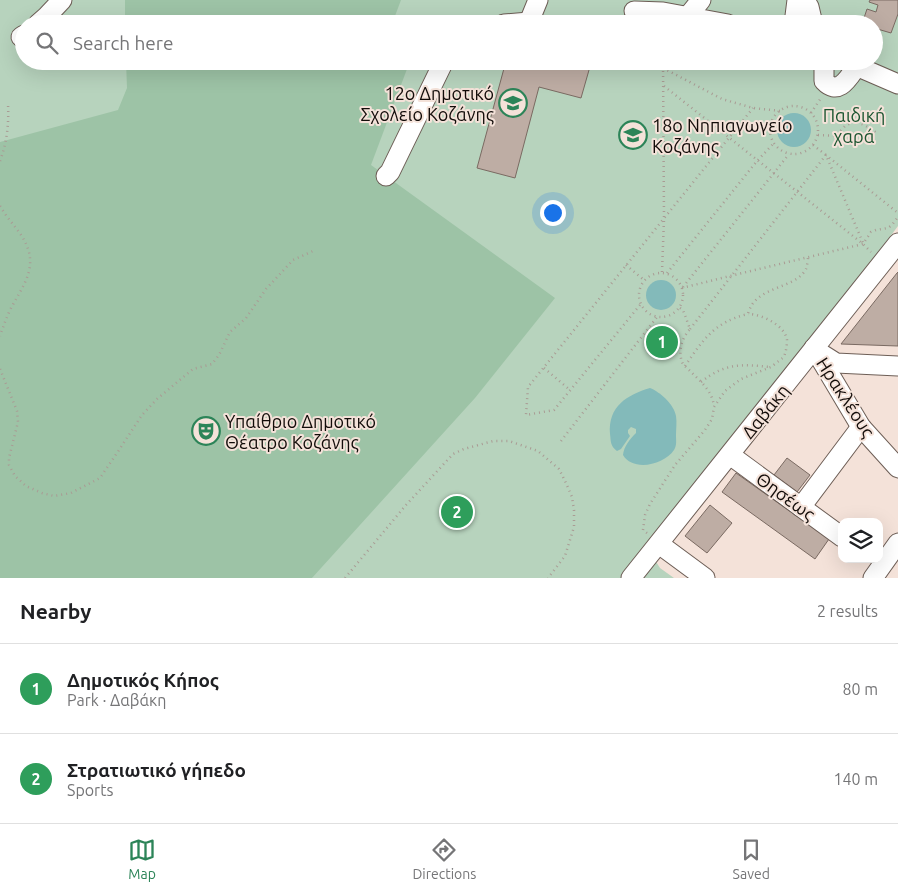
<!DOCTYPE html>
<html lang="en">
<head>
<meta charset="utf-8">
<style>
	:root { --surface:#fff; --page:#f2f2f2; --text:#202124; --muted:#757577; --line:#e0e0e0; --accent:#2c8458 }
	body { margin:0; font-family:Ubuntu,sans-serif; background:var(--page); color:var(--text) }
	.controls { position:absolute; right:15px; bottom:15px; display:grid; overflow:hidden; border-radius:10px; box-shadow:0 5px 20px #0002 }
	.controls button { width:45px; height:45px; display:grid; place-items:center; padding:0; border:0; border-bottom:1px solid var(--line); background:var(--surface); color:var(--text); font:25px sans-serif }
	.you { position:absolute; left:552px; top:212px; width:18px; height:18px; margin:-12px; border:4px solid #fff; border-radius:50%; background:#1a73e8; box-shadow:0 0 0 8px #1a73e833 }
	.badge { display:grid; place-items:center; width:32px; height:32px; border-radius:50%; background:var(--accent); color:#fff; font-size:16px; font-weight:700 }
	.pin { position:absolute; translate:-50% -50%; border:2px solid #fff; box-shadow:0 1px 5px #0006 }
	.list { margin:0; padding:0; list-style:none }
	h2 { display:flex; justify-content:space-between; align-items:center; height:65px; margin:0; padding:0 20px; font-size:21px }
	h2 small { font-size:16px; font-weight:400; color:var(--muted) }
	.list li { display:grid; grid-template-columns:32px 1fr auto; gap:15px; align-items:center; box-sizing:border-box; height:90px; padding:0 20px; border-top:1px solid var(--line) }
	.list b { display:block; font-size:19px; white-space:nowrap }
	.list p { margin:0; font-size:16px; white-space:nowrap; color:var(--muted) }
	.list em { font-size:16px; font-style:normal; color:var(--muted) }
	.icon { flex:none; width:28px; height:28px; fill:none; stroke:currentColor; stroke-width:2; stroke-linecap:round; stroke-linejoin:round }
	.map { position:relative; flex:none; width:898px; height:578px; overflow:hidden }
	.search { position:absolute; background:var(--surface); box-shadow:0 5px 20px #0002; left:15px; right:15px; top:15px; height:55px; display:flex; align-items:center; gap:12px; box-sizing:border-box; padding:0 18px; border-radius:28px; color:var(--muted); font-size:19px }
	.sheet { height:245px; background:var(--surface) }
	nav { display:flex; justify-content:space-around; align-items:center; box-sizing:border-box; height:70px; border-top:1px solid var(--line); background:var(--surface); font-size:14px; color:var(--muted) }
	nav a { display:grid; justify-items:center; gap:2px }
	nav .on { color:var(--accent) }
	.map>svg:first-child { display:block }
	.green { fill:#b7d3bd; fill-rule:evenodd }
	.forest { fill:#9dc3a6 }
	.water { fill:#83baba }
	.building { fill:#beada4; stroke:#7a6a62 }
	.lines { fill:none; stroke-linecap:round; stroke-linejoin:round }
	.minor-casing { stroke:#6d5e56; stroke-width:21 }
	.path { stroke:#a99b94; stroke-width:2.5; stroke-dasharray:1 4; stroke-linecap:butt }
	.minor { stroke:#fff; stroke-width:19 }
	.labels { text-anchor:middle; dominant-baseline:central; stroke-width:4; stroke-linejoin:round; paint-order:stroke }
	.poi-label { font-size:18px; fill:#120c09; stroke:#f4e2d9; text-anchor:start }
	.park-label { font-size:18px; fill:#1b5530; stroke:#f4e2d9 }
	.street-label { font-size:18px; fill:#120c09; stroke:#f4e2d9 }
</style>
</head>
<body>
<div class="map">
<svg width="898" height="578" viewBox="0 0 898 578">
	<rect width="100%" height="100%" fill="#f4e2d9"/>
	<!-- green -->
	<path class="green" d="M 0,0 L 898,0 L 898,226 L 777,388 L 650,552 L 660,568 L 674,578 L 0,578 ZM 24,24 L 874,24 L 874,61 L 24,61 Z"/>
	<!-- forest -->
	<g class="forest">
		<polygon points="125,0 401,0 392,24 125,24"/>
		<polygon points="126,61 410,61 371,165 555,298 475,398 312,578 0,578 0,142 118,110 127,88"/>
	</g>
	<!-- water -->
	<g class="water">
		<circle cx="794" cy="130" r="17"/>
		<circle cx="661" cy="295" r="15"/>
		<path d="M 650,388 C 660,392 674,404 676,416 C 677,422 676,429 676,435 C 676,441 677,445 674,450 C 664,465 633,472 623,455 C 624,446 630,439 636,433 L 636,429 L 631,427 L 628,430 L 628,433 L 630,436 L 621,449 L 617,451 C 610,446 611,441 610,434 C 608,406 627,395 650,388 Z"/>
	</g>
	<!-- building -->
	<g class="building">
		<polygon points="870,0 898,0 898,14 891,33 874,28 874,24 862,24 867,9 876,12 878,5 869,2"/>
		<polygon points="506,61 584,61 591,63 581,98 539,87 515,178 477,168"/>
		<polygon points="898,272 898,346 841,344 897,273"/>
		<polygon points="787,458 810,475 797,492 774,475"/>
		<polygon points="736,473 829,539 815,559 722,492"/>
		<polygon points="710,505 732,523 707,553 685,536"/>
	</g>
	<g class="lines">
		<defs>
			<g id="minor">
				<polyline points="805,0 809,7 813,24"/>
				<polyline points="634,11 663,12 728,24"/>
				<polyline points="688,16 701,0"/>
				<polyline points="529,22 538,0"/>
				<polyline points="38,24 46,17 62,0"/>
				<polyline points="504,24 529,22 538,24"/>
				<polyline points="794,24 797,0"/>
				<polyline points="21,37 24,35"/>
				<path d="M 826,61 L 824,67 L 824,81 C 839,97 849,77 857,66"/>
				<polyline points="847,62 898,84"/>
				<polyline points="386,176 390,172 444,61"/>
				<polyline points="814,348 861,427 898,468"/>
				<polyline points="817,351 836,363 898,366"/>
				<polyline points="730,455 842,537"/>
				<polyline points="801,507 861,427"/>
				<polyline points="659,544 705,578"/>
				<polyline points="631,578 898,243"/>
				<polyline points="873,578 898,543"/>
			</g>
		</defs>
		<!-- minor casing -->
		<use href="#minor" class="minor-casing"/>
		<!-- path -->
		<g class="path">
			<polyline points="663,68 722,99 753,108 781,111"/>
			<polyline points="664,86 863,244 871,252"/>
			<circle cx="794" cy="130" r="24"/>
			<polyline points="811,113 821,98"/>
			<polyline points="818,135 836,136 845,126 855,121 866,126 877,133"/>
			<polyline points="813,145 826,155 863,243"/>
			<path d="M 0,161 C 7,142 9,124 8,104"/>
			<path d="M 0,206 C 7,218 16,227 23,238 C 40,267 23,285 10,310 C 6,319 3,327 0,336"/>
			<polyline points="626,265 644,280"/>
			<polyline points="662,272 664,219 663,61"/>
			<circle cx="661" cy="295" r="22"/>
			<polyline points="667,273 757,161 774,143"/>
			<polyline points="683,287 789,154"/>
			<polyline points="682,288 734,275 863,244 871,232 876,230 888,228 892,225 898,217"/>
			<polyline points="640,305 554,410 526,415 528,387 753,108"/>
			<path d="M 680,308 L 683,310 L 690,329 C 682,338 678,350 682,362 C 683,365 687,368 690,371 C 700,381 712,390 714,406"/>
			<polyline points="690,329 826,155 898,213"/>
			<path d="M 685,366 C 703,340 714,322 748,314 C 755,285 795,290 806,269 C 807,266 808,260 808,257"/>
			<polyline points="544,368 570,390"/>
			<polyline points="0,369 17,411 18,422 9,458 9,465 15,476 26,486 42,493 54,496 71,493 100,478 117,453 142,415 157,399 193,369 212,364 219,355 230,332 246,318 266,289 293,260 313,251"/>
			<path d="M 701,382 C 725,363 741,364 770,367"/>
			<polyline points="561,441 657,317"/>
			<path d="M 647,533 L 643,530 L 645,515 L 650,504 L 675,465 L 705,430 L 712,419 L 714,407 L 725,391 L 741,379 L 771,367 L 784,357 C 786,351 787,346 787,340 C 785,325 761,314 748,314"/>
			<polyline points="345,578 406,505 453,454 464,449 493,441 509,441 538,451 559,469 566,483 572,497 574,510 574,527 565,556 548,578"/>
		</g>
		<!-- minor -->
		<use href="#minor" class="minor"/>
	</g>
	<!-- icons -->
	<defs>
		<symbol id="school-ring" viewBox="-11 -11 22 22"><circle r="9.5" fill="#f4e2d9" stroke="#2c8458" stroke-width="1.5"/><path d="M0-5L7-2L0 1L-7-2ZM-4 1L0 2.5L4 1V4Q0 6-4 4Z" fill="#2c8458"/></symbol>
		<symbol id="theatre-ring" viewBox="-11 -11 22 22"><circle r="9.5" fill="#f4e2d9" stroke="#2c8458" stroke-width="1.5"/><path d="M-5-5.5Q0-4 5-5.5V0Q5 5 0 6Q-5 5-5 0ZM-3.3-2.5H-1v1.5H-3.3ZM1-2.5H3.3v1.5H1ZM-2.8 1Q0 5.5 2.8 1Z" fill="#2c8458"/></symbol>
	</defs>
	<g fill-rule="evenodd">
		<use href="#school-ring" x="497" y="87" width="32" height="32"/>
		<use href="#school-ring" x="617" y="119" width="32" height="32"/>
		<use href="#theatre-ring" x="190" y="415" width="32" height="32"/>
	</g>
	<g class="labels">
		<!-- poi labels -->
		<g class="poi-label">
			<text x="494" y="93" text-anchor="end">12ο Δημοτικό<tspan x="494" dy="21">Σχολείο Κοζάνης</tspan></text>
			<text x="652" y="125">18ο Νηπιαγωγείο<tspan x="652" dy="21">Κοζάνης</tspan></text>
			<text x="225" y="421">Υπαίθριο Δημοτικό<tspan x="225" dy="21">Θέατρο Κοζάνης</tspan></text>
		</g>
		<!-- park labels -->
		<g class="park-label">
			<text x="854" y="115">Παιδική<tspan x="854" dy="21">χαρά</tspan></text>
		</g>
		<!-- street labels -->
		<g class="street-label">
			<text transform="translate(846 397) rotate(57)">Ηρακλέους</text>
			<text transform="translate(765 411) rotate(-51)">Δαβάκη</text>
			<text transform="translate(786 496) rotate(36)">Θησέως</text>
		</g>
	</g>
</svg>
<div class="controls">
<button><svg class="icon" aria-label="layers" viewBox="0 0 24 24"><path d="M12 4l9 5-9 5-9-5zM3 14l9 5 9-5"/></svg></button>
</div>
<div class="you"></div>
<div class="pin badge" style="left:662px;top:342px;background:#2e9e5b">1</div>
<div class="pin badge" style="left:457px;top:512px;background:#2e9e5b">2</div>
<div class="search"><svg class="icon" aria-label="search" viewBox="0 0 24 24"><circle cx="10" cy="10" r="6"/><path d="M15 15l6 6"/></svg>Search here</div>
</div>
<section class="sheet">
<h2>Nearby<small>2 results</small></h2>
<ul class="list">
<li><span class="badge" style="background:#2e9e5b">1</span><div><b>Δημοτικός Κήπος</b><p>Park · Δαβάκη</p></div><em>80 m</em></li>
<li><span class="badge" style="background:#2e9e5b">2</span><div><b>Στρατιωτικό γήπεδο</b><p>Sports</p></div><em>140 m</em></li>
</ul>
</section>
<nav>
<a class="on"><svg class="icon" aria-label="map" viewBox="0 0 24 24"><path d="M3 6l6-2 6 2 6-2v14l-6 2-6-2-6 2zM9 4v14M15 6v14"/></svg>Map</a>
<a><svg class="icon" aria-label="directions" viewBox="0 0 24 24"><path d="M12 3l9 9-9 9-9-9zM9 14v-3h6M13 9l2 2-2 2"/></svg>Directions</a>
<a><svg class="icon" aria-label="saved" viewBox="0 0 24 24"><path d="M7 4h10v16l-5-4-5 4z"/></svg>Saved</a>
</nav>
</body>
</html>
